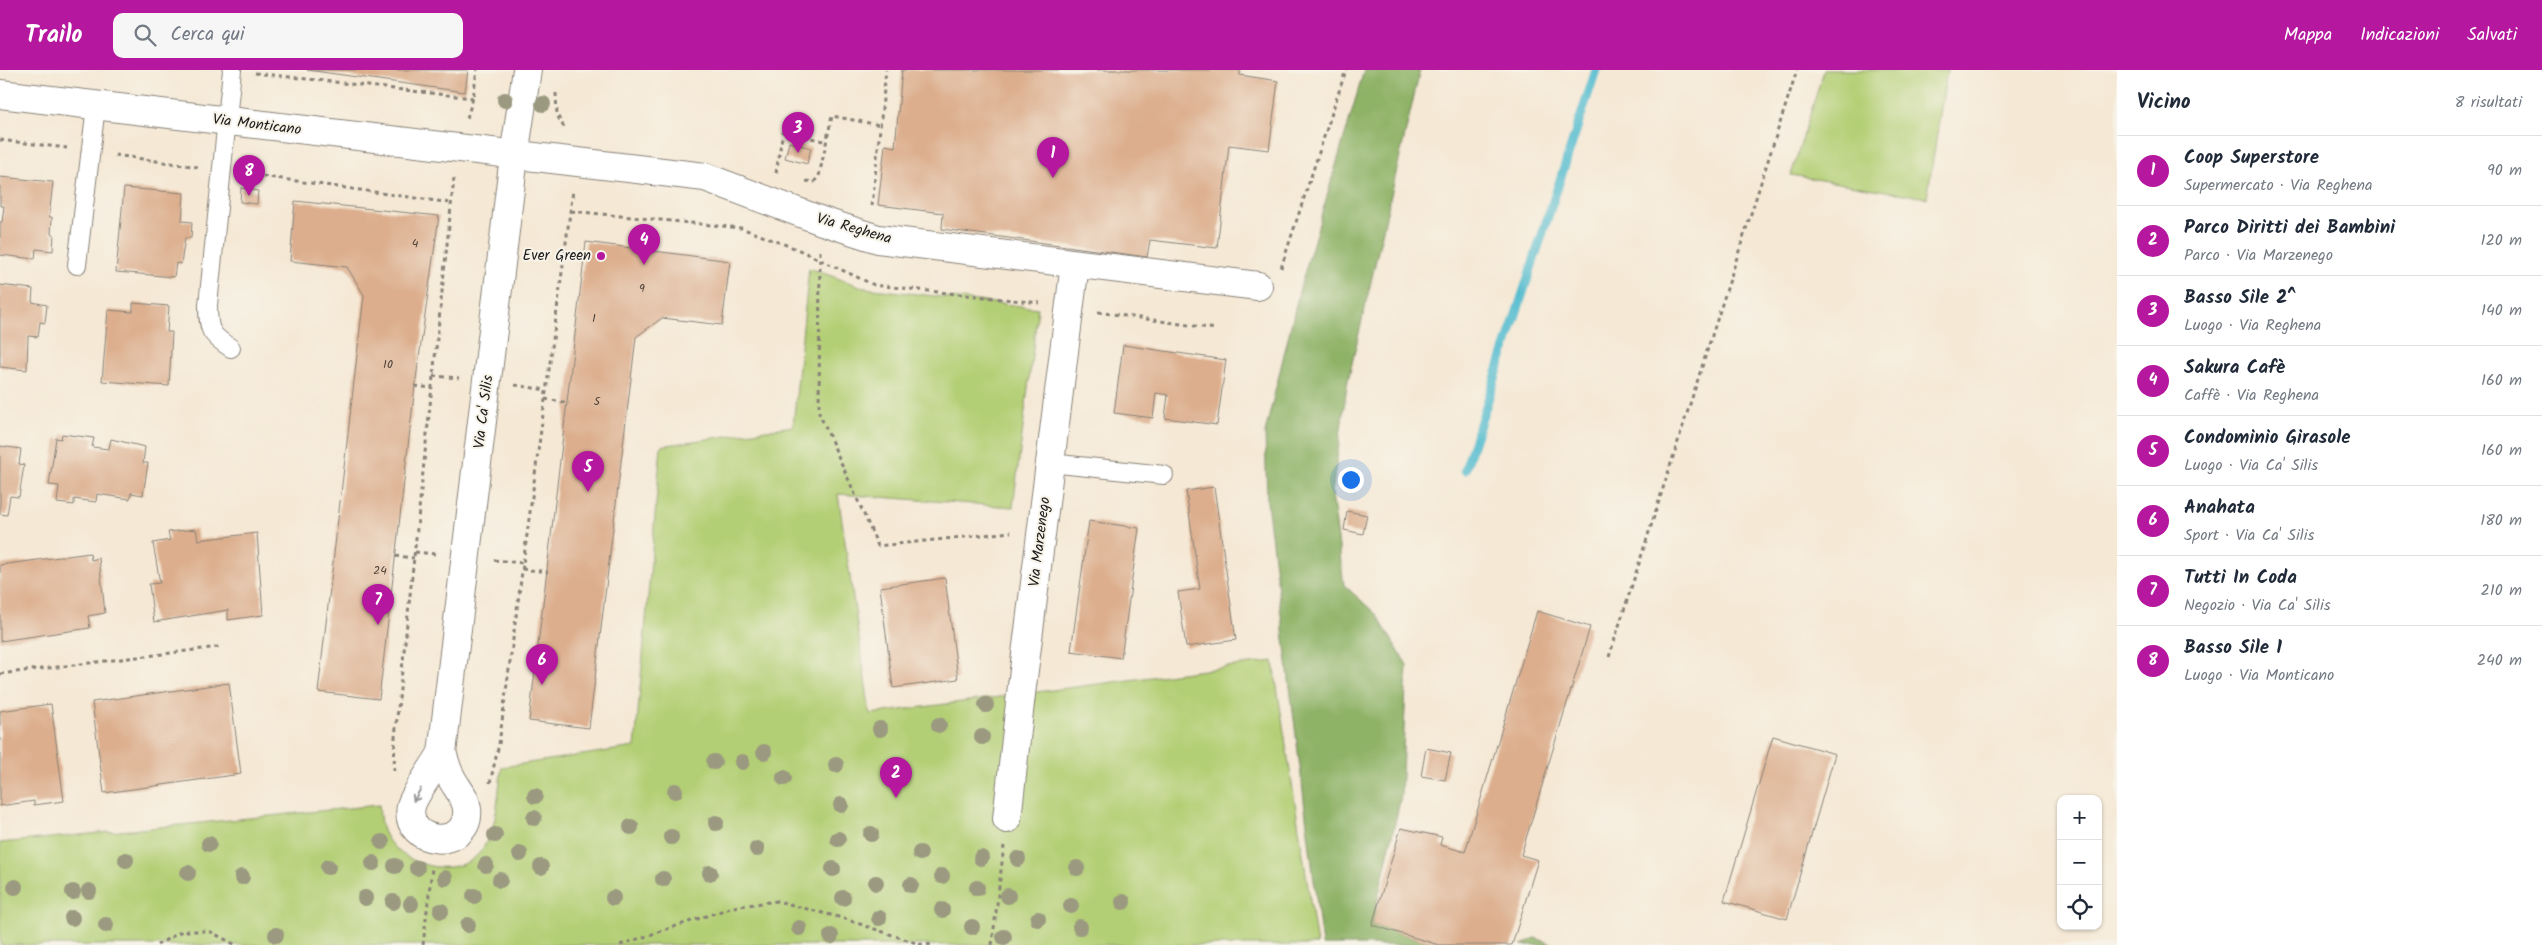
<!DOCTYPE html>
<html lang="it">
<head>
<meta charset="utf-8">
<style>
	:root { --surface:#fff; --page:#f6f6f7; --text:#1f2937; --muted:#747a83; --line:#e0e1e3; --accent:#b5179e }
	body { margin:0; font-family:Kalam,sans-serif; background:var(--page); color:var(--text) }
	.controls { position:absolute; right:15px; bottom:15px; display:grid; overflow:hidden; border-radius:10px; box-shadow:0 1px 4px #0004 }
	.controls button { width:45px; height:45px; display:grid; place-items:center; padding:0; border:0; border-bottom:1px solid var(--line); background:var(--surface); color:var(--text); font:25px sans-serif }
	.you { position:absolute; left:1350px; top:409px; width:18px; height:18px; margin:-12px; border:4px solid #fff; border-radius:50%; background:#1a73e8; box-shadow:0 0 0 8px #1a73e833 }
	.badge { display:grid; place-items:center; width:32px; height:32px; border-radius:50%; background:var(--accent); color:#fff; font-size:16px; font-weight:700 }
	.pin { position:absolute; translate:-50% -41px; filter:drop-shadow(0 1px 2px #0008) }
	.pin::after { content:''; position:absolute; top:26px; width:18px; height:15px; background:inherit; clip-path:polygon(0 0,100% 0,50% 100%) }
	.list { margin:0; padding:0; list-style:none }
	h2 { display:flex; justify-content:space-between; align-items:center; height:65px; margin:0; padding:0 20px; font-size:21px }
	h2 small { font-size:16px; font-weight:400; color:var(--muted) }
	.list li { display:grid; grid-template-columns:32px 1fr auto; gap:15px; align-items:center; box-sizing:border-box; height:70px; padding:0 20px; border-top:1px solid var(--line) }
	.list b { display:block; font-size:19px; white-space:nowrap }
	.list p { margin:0; font-size:16px; white-space:nowrap; color:var(--muted) }
	.list em { font-size:16px; font-style:normal; color:var(--muted) }
	.icon { flex:none; width:28px; height:28px; fill:none; stroke:currentColor; stroke-width:2; stroke-linecap:round; stroke-linejoin:round }
	.map { position:relative; flex:none; width:2117px; height:875px; overflow:hidden }
	header { display:flex; align-items:center; gap:30px; box-sizing:border-box; height:70px; padding:0 25px; background:var(--accent); color:#fff }
	header strong { font-size:24px }
	nav { display:flex; gap:28px; margin-inline-start:auto; font-size:18px }
	.search { width:350px; height:45px; background:var(--page); display:flex; align-items:center; gap:12px; box-sizing:border-box; padding:0 18px; border-radius:10px; color:var(--muted); font-size:19px }
	main { display:flex }
	aside { flex:1; background:var(--surface) }
	.map>svg:first-child { display:block }
	.green { fill:#b3cf75; stroke:#687648 }
	.forest { fill:#8eb266; stroke:#556741 }
	.lines { fill:none; stroke-linecap:round; stroke-linejoin:round }
	.stream { stroke:#53bccf; stroke-width:9 }
	.building { fill:#dcae8d }
	.service-casing { stroke:#888278; stroke-width:20 }
	.minor-casing { stroke:#888278; stroke-width:30 }
	.path { stroke:#888278; stroke-width:3; stroke-dasharray:4 4; stroke-linecap:butt }
	.service { stroke:#fff; stroke-width:18 }
	.minor { stroke:#fff; stroke-width:28 }
	.tree { fill:#9b9a80 }
	.oneway { stroke:#999 }
	.poi-dot { fill:#b5179e; stroke:#f7f3e8; stroke-width:2 }
	.labels { text-anchor:middle; dominant-baseline:central; stroke-width:4; stroke-linejoin:round; paint-order:stroke }
	.number-label { font-size:12px; fill:#4c4038 }
	.street-label { font-size:15px; fill:#1c1c1c; stroke:#f7f3e8 }
	.poi-label { font-size:15px; fill:#1c1c1c; stroke:#f7f3e8; text-anchor:end }
</style>
</head>
<body>
<header>
<strong>Trailo</strong>
<div class="search"><svg class="icon" aria-label="search" viewBox="0 0 24 24"><circle cx="10" cy="10" r="6"/><path d="M15 15l6 6"/></svg>Cerca qui</div>
<nav><a>Mappa</a><a>Indicazioni</a><a>Salvati</a></nav>
</header>
<main>
<div class="map">
<svg width="2117" height="875" viewBox="0 0 2117 875">
	<rect width="100%" height="100%" fill="#f7f3e8"/>
	<filter id="ink" filterUnits="userSpaceOnUse"><feTurbulence type="fractalNoise" baseFrequency=".02" numOctaves="2"/><feDisplacementMap in="SourceGraphic" scale="10" xChannelSelector="R" yChannelSelector="G"/><feConvolveMatrix kernelMatrix="1 2 1 2 8 2 1 2 1" color-interpolation-filters="sRGB"/></filter>
	<filter id="wash" filterUnits="userSpaceOnUse"><feTurbulence type="fractalNoise" baseFrequency=".0096" numOctaves="4" result="noise"/><feDisplacementMap in="SourceGraphic" scale="20" xChannelSelector="R" yChannelSelector="G"/><feGaussianBlur stdDeviation="1.12" result="paint"/><feColorMatrix in="noise" values="0 0 0 0 0 0 0 0 0 0 0 0 0 0 0 0 0 1.4 0 .05"/><feComposite in="paint" operator="in"/></filter>
	<g filter="url(#wash)">
		<rect width="100%" height="100%" fill="#f5e8d4"/>
		<!-- green -->
		<g class="green">
			<polygon points="1824,0 1947,0 1927,128 1791,105"/>
			<path d="M 809,198 L 865,218 L 1038,238 L 1013,437 L 838,424 L 870,644 L 1273,591 L 1317,875 L 0,875 L 0,773 L 379,735 C 380,745 380,756 385,765 C 402,797 461,812 483,778 C 499,754 497,725 502,697 L 635,677 L 661,376 L 793,356 Z"/>
		</g>
		<!-- forest -->
		<g class="forest">
			<polygon points="1364,0 1420,0 1347,315 1332,424 1344,515 1376,544 1407,595 1401,726 1372,855 1439,875 1322,875 1267,432 1265,363 1300,218"/>
			<polygon points="1535,868 1555,875 1522,875"/>
		</g>
		<g class="lines">
			<!-- stream -->
			<polyline class="stream" points="1465,400 1596,0"/>
		</g>
		<g id="blocks">
			<!-- building -->
			<g class="building">
				<polygon points="307,0 468,0 465,22"/>
				<polygon points="902,0 1240,0 1240,5 1278,11 1269,80 1229,75 1217,178 1150,170 1147,187 942,159 943,143 878,135 885,75 895,77"/>
				<polygon points="789,72 811,78 807,94 785,88"/>
				<polygon points="0,107 53,112 49,147 52,147 51,164 54,164 53,181 36,179 35,189 0,185 0,152 2,152 4,136 0,136"/>
				<polygon points="124,118 184,123 182,151 192,152 191,168 185,168 181,194 176,193 174,207 116,202"/>
				<polygon points="241,118 258,121 257,134 240,132"/>
				<polygon points="295,131 439,146 415,316 379,629 318,622 364,225 347,197 290,191"/>
				<polygon points="586,172 730,191 722,255 662,248 636,267 589,658 529,651"/>
				<polygon points="0,215 33,219 32,232 47,235 45,253 40,252 38,267 28,266 27,300 0,297"/>
				<polygon points="133,233 169,236 167,262 172,262 169,316 102,311 108,240 133,242"/>
				<polygon points="1123,275 1226,290 1217,355 1165,348 1168,325 1156,323 1153,348 1114,343"/>
				<polygon points="62,364 94,368 92,377 109,379 111,369 145,377 143,393 148,393 143,425 131,423 130,429 97,424 96,432 74,429 74,435 57,433 59,416 49,415 56,368 61,369"/>
				<polygon points="0,376 21,379 19,394 24,395 19,427 10,426 7,445 0,444"/>
				<polygon points="1214,417 1236,570 1186,577 1178,522 1200,519 1186,421"/>
				<polygon points="1347,441 1367,445 1363,464 1344,460"/>
				<polygon points="1089,451 1139,458 1121,588 1071,581"/>
				<polygon points="196,459 198,470 257,463 263,545 228,550 228,540 154,552 149,514 160,513 153,473 170,470 168,462"/>
				<polygon points="90,483 91,490 99,488 105,543 88,546 90,558 0,571 0,495"/>
				<polygon points="945,508 958,609 893,618 880,517"/>
				<polygon points="1537,541 1590,557 1521,785 1538,790 1512,875 1439,875 1372,855 1401,758 1442,767 1440,775 1465,782"/>
				<polygon points="229,613 241,704 104,723 92,632"/>
				<polygon points="51,634 64,731 34,735 34,731 0,736 0,641"/>
				<polygon points="1773,666 1835,684 1787,849 1724,831"/>
				<polygon points="1426,678 1451,683 1445,710 1421,706"/>
			</g>
		</g>
	</g>
	<g filter="url(#ink)">
		<use href="#blocks" fill-opacity="0" stroke="#888278" stroke-width="1"/>
		<g class="lines">
			<defs>
				<g id="service">
					<polyline points="77,195 96,36"/>
					<path d="M 231,278 C 210,265 208,260 208,235 L 232,0"/>
					<polyline points="1050,393 1164,405"/>
				</g>
				<g id="minor">
					<polyline points="0,24 705,107 822,151 878,169 1258,216"/>
					<path d="M 442,683 C 445,690 446,698 450,705 C 455,717 466,726 467,739 C 471,781 403,777 411,736 C 414,724 435,696 442,683 L 514,86 L 527,0"/>
					<polyline points="1007,749 1021,624 1075,194"/>
				</g>
			</defs>
			<!-- service casing -->
			<use href="#service" class="service-casing"/>
			<!-- minor casing -->
			<use href="#minor" class="minor-casing"/>
			<!-- path -->
			<g class="path">
				<polyline points="255,3 473,28"/>
				<polyline points="556,23 557,45 565,59"/>
				<polyline points="467,48 473,28 477,0"/>
				<polyline points="0,70 67,78"/>
				<polyline points="115,85 198,97"/>
				<polyline points="776,103 783,61 827,72"/>
				<polyline points="247,104 451,133"/>
				<polyline points="806,111 814,112 819,106 832,46 880,55"/>
				<polyline points="872,136 886,0"/>
				<polyline points="571,141 741,158 797,179 874,215 1040,233"/>
				<polyline points="820,181 819,343 878,476 1011,462"/>
				<polyline points="1281,198 1346,0"/>
				<polyline points="1098,242 1216,259"/>
				<polyline points="433,306 459,308"/>
				<polyline points="515,315 546,320"/>
				<polyline points="415,316 432,318"/>
				<polyline points="545,329 569,333"/>
				<polyline points="415,482 435,484"/>
				<polyline points="395,486 414,488"/>
				<polyline points="494,490 523,493"/>
				<polyline points="522,499 548,502"/>
				<polyline points="1609,587 1797,0"/>
				<polyline points="0,604 219,577"/>
				<polyline points="394,701 395,667 454,108"/>
				<polyline points="490,713 499,674 573,120"/>
				<polyline points="157,875 182,861 209,861 236,875"/>
				<polyline points="423,875 432,798"/>
				<polyline points="620,875 733,837 777,831 842,848 919,874 935,875"/>
				<polyline points="992,875 1004,776"/>
			</g>
			<!-- service -->
			<use href="#service" class="service"/>
			<!-- minor -->
			<use href="#minor" class="minor"/>
		</g>
		<!-- trees -->
		<g class="tree">
			<circle cx="505" cy="30" r="8"/>
			<circle cx="543" cy="34" r="8"/>
			<circle cx="986" cy="635" r="8"/>
			<circle cx="939" cy="655" r="8"/>
			<circle cx="880" cy="659" r="8"/>
			<circle cx="982" cy="667" r="8"/>
			<circle cx="764" cy="682" r="8"/>
			<circle cx="714" cy="692" r="8"/>
			<circle cx="742" cy="692" r="8"/>
			<circle cx="836" cy="695" r="8"/>
			<circle cx="784" cy="708" r="8"/>
			<circle cx="675" cy="721" r="8"/>
			<circle cx="535" cy="726" r="8"/>
			<circle cx="841" cy="735" r="8"/>
			<circle cx="534" cy="748" r="8"/>
			<circle cx="716" cy="753" r="8"/>
			<circle cx="631" cy="757" r="8"/>
			<circle cx="871" cy="764" r="8"/>
			<circle cx="495" cy="765" r="8"/>
			<circle cx="671" cy="767" r="8"/>
			<circle cx="838" cy="769" r="8"/>
			<circle cx="382" cy="772" r="8"/>
			<circle cx="209" cy="774" r="8"/>
			<circle cx="757" cy="779" r="8"/>
			<circle cx="920" cy="783" r="8"/>
			<circle cx="520" cy="784" r="8"/>
			<circle cx="981" cy="788" r="8"/>
			<circle cx="1018" cy="789" r="8"/>
			<circle cx="126" cy="790" r="8"/>
			<circle cx="373" cy="793" r="8"/>
			<circle cx="486" cy="795" r="8"/>
			<circle cx="395" cy="796" r="8"/>
			<circle cx="328" cy="797" r="8"/>
			<circle cx="541" cy="797" r="8"/>
			<circle cx="417" cy="798" r="8"/>
			<circle cx="1077" cy="798" r="8"/>
			<circle cx="833" cy="799" r="8"/>
			<circle cx="188" cy="803" r="8"/>
			<circle cx="710" cy="803" r="8"/>
			<circle cx="942" cy="806" r="8"/>
			<circle cx="242" cy="807" r="8"/>
			<circle cx="445" cy="808" r="8"/>
			<circle cx="663" cy="809" r="8"/>
			<circle cx="500" cy="810" r="8"/>
			<circle cx="876" cy="813" r="8"/>
			<circle cx="911" cy="815" r="8"/>
			<circle cx="15" cy="817" r="8"/>
			<circle cx="977" cy="818" r="8"/>
			<circle cx="89" cy="821" r="8"/>
			<circle cx="73" cy="822" r="8"/>
			<circle cx="474" cy="826" r="8"/>
			<circle cx="1008" cy="826" r="8"/>
			<circle cx="365" cy="828" r="8"/>
			<circle cx="613" cy="828" r="8"/>
			<circle cx="843" cy="828" r="8"/>
			<circle cx="393" cy="832" r="8"/>
			<circle cx="1123" cy="832" r="8"/>
			<circle cx="411" cy="834" r="8"/>
			<circle cx="1071" cy="836" r="8"/>
			<circle cx="942" cy="840" r="8"/>
			<circle cx="441" cy="841" r="8"/>
			<circle cx="72" cy="848" r="8"/>
			<circle cx="879" cy="848" r="8"/>
			<circle cx="1038" cy="849" r="8"/>
			<circle cx="106" cy="855" r="8"/>
			<circle cx="468" cy="855" r="8"/>
			<circle cx="972" cy="857" r="8"/>
			<circle cx="1080" cy="857" r="8"/>
			<circle cx="799" cy="858" r="8"/>
			<circle cx="276" cy="865" r="8"/>
			<circle cx="831" cy="866" r="8"/>
			<circle cx="1004" cy="867" r="8"/>
		</g>
		<!-- one-way arrows -->
		<defs><path id="oneway-shaft" d="M-6 0H5M1.5-3L5.5 0L1.5 3" fill="none" stroke-width="1.6" stroke-linecap="round" stroke-linejoin="round" transform="scale(1.25)"/></defs>
		<use class="oneway" href="#oneway-shaft" transform="translate(417 725) rotate(120)"/>
	</g>
	<!-- markers -->
	<circle class="poi-dot" cx="601" cy="186" r="5"/>
	<g class="labels">
		<!-- number labels -->
		<g class="number-label">
			<text x="415" y="173">4</text>
			<text x="642" y="218">9</text>
			<text x="594" y="248">1</text>
			<text x="388" y="294">10</text>
			<text x="597" y="331">5</text>
			<text x="380" y="500">24</text>
		</g>
		<!-- street labels -->
		<g class="street-label">
			<text transform="translate(257 55) rotate(7)">Via Monticano</text>
			<text transform="translate(854 159) rotate(16)">Via Reghena</text>
			<text transform="translate(484 342) rotate(-83)">Via Ca' Silis</text>
			<text transform="translate(1040 472) rotate(-83)">Via Marzenego</text>
		</g>
		<!-- poi labels -->
		<g class="poi-label">
			<text x="591" y="186">Ever Green</text>
		</g>
	</g>
</svg>
<div class="controls">
<button>+</button>
<button>−</button>
<button><svg class="icon" aria-label="locate" viewBox="0 0 24 24"><circle cx="12" cy="12" r="6"/><path d="M12 2v4M12 18v4M2 12h4M18 12h4"/></svg></button>
</div>
<div class="you"></div>
<div class="pin badge" style="left:1053px;top:108px">1</div>
<div class="pin badge" style="left:896px;top:728px">2</div>
<div class="pin badge" style="left:798px;top:83px">3</div>
<div class="pin badge" style="left:644px;top:195px">4</div>
<div class="pin badge" style="left:588px;top:422px">5</div>
<div class="pin badge" style="left:542px;top:615px">6</div>
<div class="pin badge" style="left:378px;top:555px">7</div>
<div class="pin badge" style="left:249px;top:126px">8</div>
</div>
<aside>
<h2>Vicino<small>8 risultati</small></h2>
<ul class="list">
<li><span class="badge">1</span><div><b>Coop Superstore</b><p>Supermercato · Via Reghena</p></div><em>90 m</em></li>
<li><span class="badge">2</span><div><b>Parco Diritti dei Bambini</b><p>Parco · Via Marzenego</p></div><em>120 m</em></li>
<li><span class="badge">3</span><div><b>Basso Sile 2^</b><p>Luogo · Via Reghena</p></div><em>140 m</em></li>
<li><span class="badge">4</span><div><b>Sakura Cafè</b><p>Caffè · Via Reghena</p></div><em>160 m</em></li>
<li><span class="badge">5</span><div><b>Condominio Girasole</b><p>Luogo · Via Ca' Silis</p></div><em>160 m</em></li>
<li><span class="badge">6</span><div><b>Anahata</b><p>Sport · Via Ca' Silis</p></div><em>180 m</em></li>
<li><span class="badge">7</span><div><b>Tutti In Coda</b><p>Negozio · Via Ca' Silis</p></div><em>210 m</em></li>
<li><span class="badge">8</span><div><b>Basso Sile 1</b><p>Luogo · Via Monticano</p></div><em>240 m</em></li>
</ul>
</aside>
</main>
</body>
</html>
